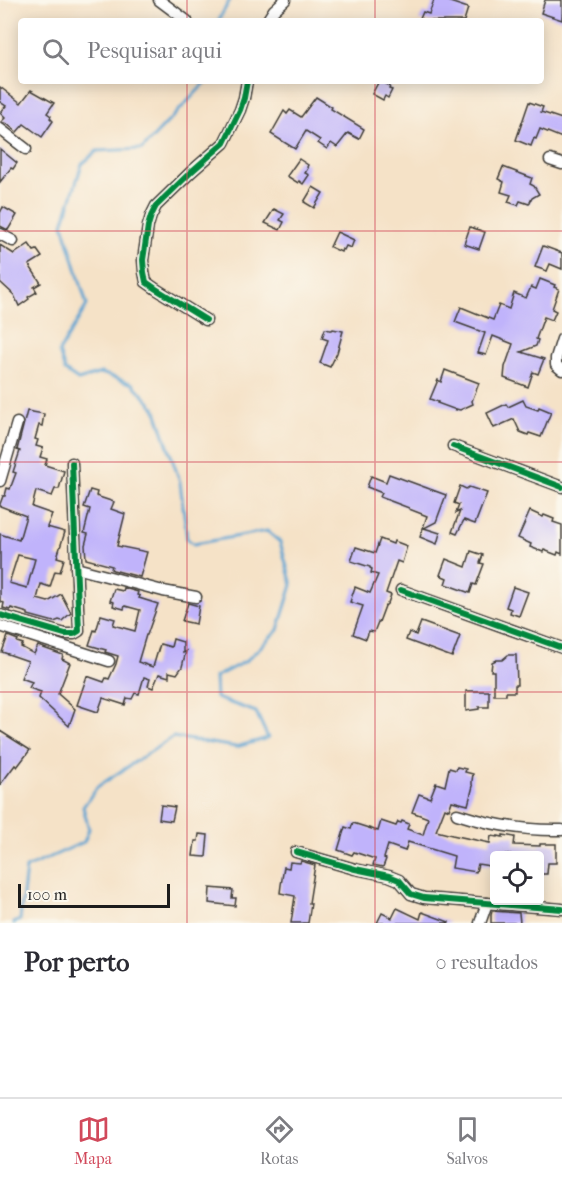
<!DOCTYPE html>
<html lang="pt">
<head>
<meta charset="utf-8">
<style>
	:root { --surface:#fff; --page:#f7f7f7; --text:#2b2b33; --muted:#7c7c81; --line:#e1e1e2; --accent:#d1495b }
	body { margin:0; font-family:"IM FELL French Canon",serif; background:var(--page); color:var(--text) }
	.controls { position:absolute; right:18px; bottom:18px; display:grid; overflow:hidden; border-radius:6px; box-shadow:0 3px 15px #0003 }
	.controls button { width:54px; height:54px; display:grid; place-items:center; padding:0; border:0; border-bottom:2px solid var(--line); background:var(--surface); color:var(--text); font:30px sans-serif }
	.scale { position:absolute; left:18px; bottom:15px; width:152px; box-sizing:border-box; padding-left:6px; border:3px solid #1c1c1c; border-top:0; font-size:16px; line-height:21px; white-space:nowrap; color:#1c1c1c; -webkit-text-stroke:4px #fbf7ec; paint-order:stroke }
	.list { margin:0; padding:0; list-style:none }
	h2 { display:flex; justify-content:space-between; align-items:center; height:78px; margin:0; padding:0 24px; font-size:26px }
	h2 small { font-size:20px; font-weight:400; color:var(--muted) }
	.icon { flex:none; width:33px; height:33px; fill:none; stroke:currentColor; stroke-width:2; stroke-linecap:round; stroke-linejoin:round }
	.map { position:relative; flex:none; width:562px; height:923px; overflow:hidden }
	.search { position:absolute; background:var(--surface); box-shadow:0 3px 15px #0003; left:18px; right:18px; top:18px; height:66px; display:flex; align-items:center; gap:15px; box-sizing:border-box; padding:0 21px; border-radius:6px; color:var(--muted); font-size:22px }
	.sheet { height:174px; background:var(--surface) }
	nav { display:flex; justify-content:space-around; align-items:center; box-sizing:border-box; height:84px; border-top:2px solid var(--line); background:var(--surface); font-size:16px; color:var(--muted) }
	nav a { display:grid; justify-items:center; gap:3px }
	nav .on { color:var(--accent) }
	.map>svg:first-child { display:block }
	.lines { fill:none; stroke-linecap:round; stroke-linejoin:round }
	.stream { stroke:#5ba3d1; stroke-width:3 }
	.building { fill:#c0b3fb; fill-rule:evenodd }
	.minor-casing { stroke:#3d3a36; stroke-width:13 }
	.minor { stroke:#fff; stroke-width:10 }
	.cycleway-casing { stroke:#fbf7ec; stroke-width:10 }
	.cycleway { stroke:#00873e; stroke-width:6 }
	.grid { fill:none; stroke:#d1495b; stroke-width:1.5; stroke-opacity:0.55 }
</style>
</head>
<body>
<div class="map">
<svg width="562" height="923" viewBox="0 0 562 923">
	<rect width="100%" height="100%" fill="#fbf7ec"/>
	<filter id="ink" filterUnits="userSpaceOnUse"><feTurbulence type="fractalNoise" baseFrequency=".0167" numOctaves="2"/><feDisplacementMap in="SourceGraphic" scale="12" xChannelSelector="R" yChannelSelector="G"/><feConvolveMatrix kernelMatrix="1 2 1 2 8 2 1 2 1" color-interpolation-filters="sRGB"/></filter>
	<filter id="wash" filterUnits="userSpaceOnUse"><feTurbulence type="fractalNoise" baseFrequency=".008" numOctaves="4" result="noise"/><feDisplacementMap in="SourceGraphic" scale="24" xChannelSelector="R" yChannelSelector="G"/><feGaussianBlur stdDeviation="1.35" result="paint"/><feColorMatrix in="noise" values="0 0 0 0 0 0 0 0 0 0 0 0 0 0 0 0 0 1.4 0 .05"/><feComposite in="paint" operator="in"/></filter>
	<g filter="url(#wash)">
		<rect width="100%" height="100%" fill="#f5e2c7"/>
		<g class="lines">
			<!-- stream -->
			<g class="stream">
				<polyline points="218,21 230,0"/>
				<polyline points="14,923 20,920 26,868 84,842 89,829 83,807 97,787 173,737 236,747 268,738 256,712 216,698 215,677 246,661 278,630 292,585 280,542 267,531 194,544 187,539 180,482 155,408 133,384 101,373 78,380 65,371 59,352 87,305 63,224 82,164 97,151 142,149 207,81"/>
			</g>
		</g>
		<g id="blocks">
			<!-- building -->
			<g class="building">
				<polygon points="434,0 444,0 468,8 464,21 419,21 423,12 429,14"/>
				<polygon points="545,0 562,0 562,20 541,13"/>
				<polygon points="379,81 381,81 390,86 389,89 392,90 388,98 385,96 383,100 372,94"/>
				<polygon points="0,87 21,103 31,90 54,103 47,113 51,116 50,118 53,121 42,137 24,124 17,132 7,124 1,122 5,118 0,113 6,106 0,102"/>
				<polygon points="316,97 332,107 331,109 364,129 359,139 348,133 337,147 331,143 327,149 318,143 320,140 306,131 295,149 271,134 284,111 287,114 290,110 301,117"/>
				<polygon points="529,102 543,107 541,112 562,119 562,138 540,129 536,139 534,138 531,146 516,140"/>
				<polygon points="0,149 17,163 13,169 11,168 0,182"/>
				<polygon points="299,159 308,165 307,167 308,168 305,173 309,175 303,184 299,181 298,183 287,176"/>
				<polygon points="503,167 532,178 530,184 534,186 539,194 532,198 529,204 520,201 518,205 508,202 511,195 501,192 504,182 498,179"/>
				<polygon points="313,187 323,193 314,208 304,202"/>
				<polygon points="3,207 17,215 8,230 0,226 0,213"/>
				<polygon points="274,209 284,214 280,220 284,222 280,230 265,223"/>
				<polygon points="470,227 485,232 479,249 464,244"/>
				<polygon points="337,232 354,240 351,248 346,246 344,250 342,249 341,252 330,247"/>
				<polygon points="29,244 34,251 37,250 42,257 29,265 41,283 34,287 37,292 28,297 29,299 19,306 14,295 0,282 0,245 14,254"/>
				<polygon points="543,246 562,253 562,269 550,264 547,271 535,267"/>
				<polygon points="540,279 555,285 554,287 559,289 552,309 556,311 552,320 544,317 536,339 538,340 536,346 521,352 544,359 538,374 533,372 528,387 504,378 505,367 513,344 493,336 486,355 478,353 485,333 455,322 461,307 493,320 499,305 509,309 514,293 526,298 531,287 536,289"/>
				<polygon points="325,329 330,330 332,330 333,329 343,331 337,353 330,367 320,363 328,340 322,338"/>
				<polygon points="445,370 479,383 472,401 473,404 460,410 456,409 456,410 437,403 438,402 430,399 438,380 441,382"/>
				<polygon points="523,400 526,406 538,410 539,407 551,412 541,437 529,433 528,435 520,432 514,419 494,428 487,413 506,404 508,407"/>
				<path d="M 27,411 L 44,414 L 42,426 L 39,425 L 35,439 L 38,440 L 36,446 L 43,448 L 40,457 L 47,459 L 45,465 L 64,471 L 59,489 L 55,489 L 52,496 L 36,491 L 32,507 L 52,514 L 47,527 L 65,532 L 57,557 L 64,559 L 60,572 L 55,571 L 50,587 L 41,584 L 37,599 L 48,602 L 61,594 L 71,613 L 64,619 L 62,621 L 59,620 L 54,622 L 28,615 L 28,613 L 11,608 L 10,610 L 3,608 L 4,603 L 0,601 L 0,534 L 19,540 L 26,516 L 0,506 L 0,504 L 3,496 L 5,496 L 7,488 L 10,489 L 16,473 L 13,472 L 20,451 L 17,450 ZM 18,555 L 35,559 L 27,588 L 9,583 Z"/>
				<polygon points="389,474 446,495 436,522 424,528 440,533 437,544 420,537 427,516 409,509 409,508 380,497 382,493 367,487 371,476 386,482"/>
				<polygon points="460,486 466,489 469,487 487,493 475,524 464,520 457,534 452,532 460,511 456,513 459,505 454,503"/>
				<polygon points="90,490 97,492 96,496 114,502 111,509 125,514 117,546 147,552 140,577 113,570 111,569 112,566 86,559 85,545 88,534 84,533 90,509 84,507"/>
				<polygon points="530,511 543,517 544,515 554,519 553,522 562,525 562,554 558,552 557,555 544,550 543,552 530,547 531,544 518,538"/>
				<polygon points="380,539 393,544 394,541 407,546 402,563 397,561 386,593 391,595 388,603 385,606 379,622 378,622 374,632 369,631 366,639 353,634 363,606 350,602 355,587 370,593 378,575 371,573 372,569 370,568 370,567 351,561 356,547 375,553"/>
				<polygon points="471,551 483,555 480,563 484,564 476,585 473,584 470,593 445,584 447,578 440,575 446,559 466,567"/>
				<polygon points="513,587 528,592 519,616 510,613 511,609 506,607"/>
				<polygon points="124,588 138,592 137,595 140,596 139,598 158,604 147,635 146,635 138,662 153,667 160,644 171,647 173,639 183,642 183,653 186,651 182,667 177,674 169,672 169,677 159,674 153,688 148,686 150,679 144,677 139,694 135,693 132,699 127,698 125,705 103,698 98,712 77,705 87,676 104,682 106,678 109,679 116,664 118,656 105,652 106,650 89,645 94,630 96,631 101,615 115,619 113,625 135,631 140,610 125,606 124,609 113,606 114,602 110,601 114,589 123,591"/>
				<polygon points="188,603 199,606 196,624 182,621"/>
				<polygon points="421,622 460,636 452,657 406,640 409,632 416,635"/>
				<polygon points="8,636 18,640 17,642 23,644 21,647 34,654 38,646 63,655 62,659 70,663 58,694 75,709 69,726 39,698 41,692 29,688 32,682 21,678 28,661 2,652"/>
				<polygon points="508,655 516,655 517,685 515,685 515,692 506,692 506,695 494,695 494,671 491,671 492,662 496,660 502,660"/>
				<polygon points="466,691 489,691 489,707 479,707 479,709 466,711"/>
				<polygon points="0,731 30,750 17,767 15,765 0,785"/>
				<polygon points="457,767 466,769 465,772 473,774 472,781 472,785 473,786 468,805 452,801 449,810 445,808 436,831 452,835 490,843 491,836 498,837 498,836 503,837 503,835 515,837 514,845 540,846 540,844 556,844 556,863 548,863 547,874 540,874 540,855 495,855 495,864 490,863 490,866 478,864 476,872 452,868 454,856 408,842 405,851 388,845 384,858 386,859 383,867 373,865 375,859 354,852 352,855 338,850 345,827 351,829 353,823 378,831 381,821 396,826 398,822 401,823 402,821 409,824 407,829 423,835 428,818 412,812 419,794 430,798 436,783 445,786 449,768 456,770"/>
				<polygon points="161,805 175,807 172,821 159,819"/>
				<polygon points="199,834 208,835 206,857 193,856 195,841 198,841"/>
				<polygon points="301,861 315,865 309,903 311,903 308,923 291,923 295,896 280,893 281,885 284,867 289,868 290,862 300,863"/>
				<polygon points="210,888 233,890 232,898 236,898 235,906 209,903"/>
				<polygon points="397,908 420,919 422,912 449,922 449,923 377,923 382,913 392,918"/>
				<polygon points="492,911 519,913 520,923 491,923 491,915"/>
			</g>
		</g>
	</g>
	<g filter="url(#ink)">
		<use href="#blocks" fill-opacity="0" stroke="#3d3a36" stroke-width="1.5"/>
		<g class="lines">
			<defs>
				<g id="minor">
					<polyline points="159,0 187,21"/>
					<polyline points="267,21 274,10 285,0"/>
					<polyline points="0,129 26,149"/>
					<polyline points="550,160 562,164"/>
					<polyline points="0,234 13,241"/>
					<polyline points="206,320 156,289 146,282 144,272 143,260 148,226 151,216 156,206 191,172 224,143 240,110 244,98 247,81"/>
					<polyline points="562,339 556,358 556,365 562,370"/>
					<polyline points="453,446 562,487"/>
					<polyline points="0,481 17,423"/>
					<polyline points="76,568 163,591 196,597"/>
					<polyline points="401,590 562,648"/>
					<polyline points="0,615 65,634 74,634 79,631 72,463"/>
					<polyline points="0,626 109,661"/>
					<path d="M 457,814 C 491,825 526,831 562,830"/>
					<polyline points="296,852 355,869 389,876 399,880 411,894 424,898 562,909"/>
					<polyline points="480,923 487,903"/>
				</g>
			</defs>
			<!-- minor casing -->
			<use href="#minor" class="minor-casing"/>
			<!-- minor -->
			<use href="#minor" class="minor"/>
			<defs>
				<g id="cycleway">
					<polyline points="206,320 156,289 146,282 144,272 143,260 148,226 151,216 156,206 191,172 224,143 240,110 244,98 247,81"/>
					<polyline points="453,446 562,487"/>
					<polyline points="401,590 562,648"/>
					<polyline points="0,615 65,634 74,634 79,631 72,463"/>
					<polyline points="296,852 355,869 389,876 399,880 411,894 424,898 562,909"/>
				</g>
			</defs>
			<!-- cycleway casing -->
			<use href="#cycleway" class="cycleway-casing"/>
			<!-- cycleway -->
			<use href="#cycleway" class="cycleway"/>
		</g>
	</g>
	<!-- grid -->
	<path class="grid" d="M 187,0 L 187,21M 375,0 L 375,21M 187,81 L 187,923M 375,81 L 375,923M 0,231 L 562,231M 0,462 L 562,462M 0,692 L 562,692"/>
</svg>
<div class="controls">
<button><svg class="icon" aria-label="locate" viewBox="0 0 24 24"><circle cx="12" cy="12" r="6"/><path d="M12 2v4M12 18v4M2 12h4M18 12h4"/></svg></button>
</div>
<div class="scale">100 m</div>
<div class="search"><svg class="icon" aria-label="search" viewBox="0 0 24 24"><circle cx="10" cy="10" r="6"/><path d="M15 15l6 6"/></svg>Pesquisar aqui</div>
</div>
<section class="sheet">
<h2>Por perto<small>0 resultados</small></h2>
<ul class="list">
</ul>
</section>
<nav>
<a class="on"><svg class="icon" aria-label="map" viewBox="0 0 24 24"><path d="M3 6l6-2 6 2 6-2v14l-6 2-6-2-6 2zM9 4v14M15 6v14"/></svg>Mapa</a>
<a><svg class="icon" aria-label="directions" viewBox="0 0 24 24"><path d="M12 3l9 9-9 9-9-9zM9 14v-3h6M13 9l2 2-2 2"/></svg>Rotas</a>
<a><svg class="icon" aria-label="saved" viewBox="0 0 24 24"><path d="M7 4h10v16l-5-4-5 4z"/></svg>Salvos</a>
</nav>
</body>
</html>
